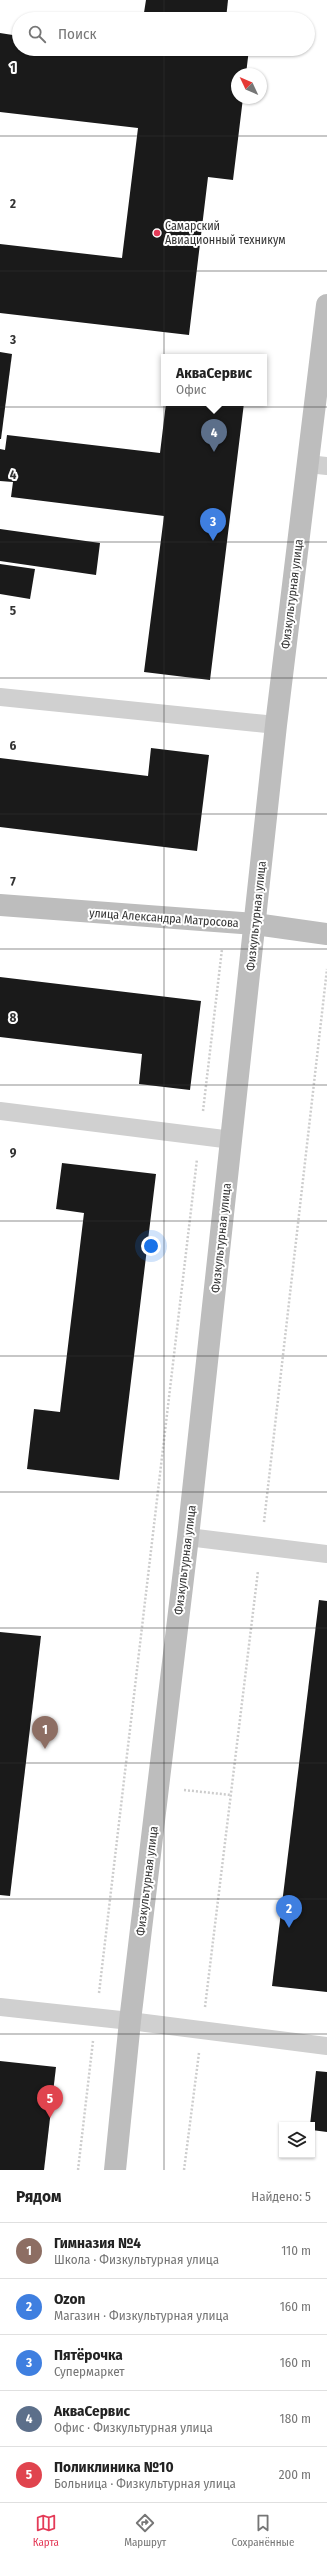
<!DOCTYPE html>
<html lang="ru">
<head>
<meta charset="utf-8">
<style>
	:root { --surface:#fff; --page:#f6f6f6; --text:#222; --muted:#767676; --line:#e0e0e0; --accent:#e43b58 }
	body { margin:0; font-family:"Fira Sans Condensed",sans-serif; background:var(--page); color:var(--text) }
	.controls { position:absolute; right:12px; bottom:12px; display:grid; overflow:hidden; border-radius:0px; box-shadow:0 1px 3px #0004 }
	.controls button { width:36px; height:36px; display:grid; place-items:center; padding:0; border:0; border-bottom:1px solid var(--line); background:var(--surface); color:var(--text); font:20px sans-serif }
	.compass { position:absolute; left:231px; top:68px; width:36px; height:36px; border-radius:50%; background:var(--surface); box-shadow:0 1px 3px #0004; rotate:314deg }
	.you { position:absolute; left:151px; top:1246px; width:14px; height:14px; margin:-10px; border:3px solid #fff; border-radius:50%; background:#1a73e8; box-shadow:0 0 0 6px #1a73e833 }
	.badge { display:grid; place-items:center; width:26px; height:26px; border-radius:50%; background:var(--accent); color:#fff; font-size:13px; font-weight:700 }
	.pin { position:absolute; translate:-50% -33px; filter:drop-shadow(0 1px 2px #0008) }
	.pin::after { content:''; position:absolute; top:21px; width:14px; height:12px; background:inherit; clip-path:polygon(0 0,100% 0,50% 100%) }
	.popup { position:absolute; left:161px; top:354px; width:106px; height:52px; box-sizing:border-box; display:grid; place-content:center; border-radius:0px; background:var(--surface); filter:drop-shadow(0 1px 3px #0005); font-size:13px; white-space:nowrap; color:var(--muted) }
	.popup b { font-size:15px; color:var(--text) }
	.popup::after { content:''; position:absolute; left:50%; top:100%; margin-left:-8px; border:8px solid transparent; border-top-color:var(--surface) }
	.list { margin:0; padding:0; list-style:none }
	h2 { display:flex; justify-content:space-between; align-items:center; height:52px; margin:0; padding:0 16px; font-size:17px }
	h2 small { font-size:13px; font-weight:400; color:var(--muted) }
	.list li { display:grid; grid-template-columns:26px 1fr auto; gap:12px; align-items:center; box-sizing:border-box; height:56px; padding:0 16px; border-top:1px solid var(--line) }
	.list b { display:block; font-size:15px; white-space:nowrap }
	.list p { margin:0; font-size:13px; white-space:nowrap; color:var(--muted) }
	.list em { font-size:13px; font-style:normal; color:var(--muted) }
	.icon { flex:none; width:22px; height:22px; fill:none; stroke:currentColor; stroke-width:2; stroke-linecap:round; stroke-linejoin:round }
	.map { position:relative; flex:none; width:327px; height:2170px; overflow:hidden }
	.search { position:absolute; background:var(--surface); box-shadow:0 1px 3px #0004; left:12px; right:12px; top:12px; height:44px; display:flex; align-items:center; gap:10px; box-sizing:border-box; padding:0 14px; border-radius:22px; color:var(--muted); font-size:15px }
	.sheet { height:332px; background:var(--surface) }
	nav { display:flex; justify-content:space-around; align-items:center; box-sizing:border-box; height:56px; border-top:1px solid var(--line); background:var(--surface); font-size:11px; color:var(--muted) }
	nav a { display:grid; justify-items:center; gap:2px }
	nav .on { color:var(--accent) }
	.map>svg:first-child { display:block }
	.building { fill:#1a1a1a }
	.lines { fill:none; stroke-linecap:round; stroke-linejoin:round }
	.path { stroke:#cdcdcd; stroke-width:2.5; stroke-dasharray:2 2; stroke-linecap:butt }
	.lane { stroke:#d0d0d0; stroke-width:18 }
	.secondary { stroke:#bdbdbd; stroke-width:22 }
	.grid { fill:none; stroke:#333; stroke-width:1; stroke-opacity:0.55 }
	.poi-dot { fill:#e43b58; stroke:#fff; stroke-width:1.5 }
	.labels { text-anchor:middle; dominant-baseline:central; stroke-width:4; stroke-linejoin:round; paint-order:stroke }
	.poi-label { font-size:12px; fill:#333; stroke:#fff; text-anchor:start }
	.street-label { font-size:12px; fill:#333; stroke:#fff }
	.grid-label { font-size:13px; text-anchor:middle; font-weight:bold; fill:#333; stroke:#fff; stroke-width:4; stroke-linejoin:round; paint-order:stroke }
</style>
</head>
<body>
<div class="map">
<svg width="327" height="2170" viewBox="0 0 327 2170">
	<rect width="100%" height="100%" fill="#fff"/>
	<!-- building -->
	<g class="building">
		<polygon points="146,0 228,0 226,19 143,19"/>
		<polygon points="0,33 19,36 19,49 249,49 246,74 237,74 237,98 243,98 233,180 208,177 189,335 0,313 0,244 122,258 138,128 0,112"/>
		<polygon points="0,352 12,354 1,439 0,439"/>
		<polygon points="166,403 244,403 210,680 144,672 164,516 11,497 13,482 0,481 0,449 5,450 7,435 160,453"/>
		<polygon points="0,529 100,543 96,575 0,561"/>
		<polygon points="0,564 35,569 30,599 0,594"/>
		<polygon points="151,748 209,755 197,851 0,827 0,758 148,776"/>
		<polygon points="0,977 201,1001 190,1090 139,1084 142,1054 0,1037"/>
		<polygon points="62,1163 156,1174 119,1480 27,1469 34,1409 60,1412 84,1213 56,1209"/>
		<polygon points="319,1600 327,1601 327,1992 272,1986"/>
		<polygon points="0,1632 41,1636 10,1896 0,1895"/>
		<polygon points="0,2061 56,2067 44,2170 0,2170"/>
		<polygon points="316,2071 327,2072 327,2132 312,2130 312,2125 310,2125"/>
	</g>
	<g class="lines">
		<!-- path -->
		<g class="path">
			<polyline points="203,1111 222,949"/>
			<polyline points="264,1522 327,969"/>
			<polyline points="184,1790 231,1795"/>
			<polyline points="99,1993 197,1159"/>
			<polyline points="205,2007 258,1571"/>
			<polyline points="78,2170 93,2041"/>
			<polyline points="184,2170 199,2053"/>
		</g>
		<!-- lane -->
		<g class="lane">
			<polyline points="308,464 327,466"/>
			<polyline points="0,697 276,725"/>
			<polyline points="0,1111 232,1140"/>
			<polyline points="188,1537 327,1554"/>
			<polyline points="0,2007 130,2021 327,2046"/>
		</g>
		<!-- secondary -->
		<g class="secondary">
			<polyline points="0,905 255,924 327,934"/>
			<polyline points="115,2170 130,2021 188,1537 276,725 327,305"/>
		</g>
	</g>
	<!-- grid -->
	<path class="grid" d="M 164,0 L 164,19M 164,49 L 164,2170M 0,136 L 327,136M 0,271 L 327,271M 0,407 L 327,407M 0,542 L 327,542M 0,678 L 327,678M 0,814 L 327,814M 0,949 L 327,949M 0,1085 L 327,1085M 0,1221 L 327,1221M 0,1356 L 327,1356M 0,1492 L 327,1492M 0,1628 L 327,1628M 0,1763 L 327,1763M 0,1899 L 327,1899M 0,2034 L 327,2034"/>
	<!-- markers -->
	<circle class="poi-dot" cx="157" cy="233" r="4"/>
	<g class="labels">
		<!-- poi labels -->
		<g class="poi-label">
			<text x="165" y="226">Самарский<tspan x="165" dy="14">Авиационный техникум</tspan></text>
		</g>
		<!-- street labels -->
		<g class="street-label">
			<text transform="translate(292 594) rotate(-83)">Физкультурная улица</text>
			<text transform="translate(256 916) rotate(-84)">Физкультурная улица</text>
			<text transform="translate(164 918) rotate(4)">улица Александра Матросова</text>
			<text transform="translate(221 1238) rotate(-84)">Физкультурная улица</text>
			<text transform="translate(185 1560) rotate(-83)">Физкультурная улица</text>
			<text transform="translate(147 1881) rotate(-83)">Физкультурная улица</text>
		</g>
	</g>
	<g class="grid-label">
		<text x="13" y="72">1</text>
		<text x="13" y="208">2</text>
		<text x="13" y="344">3</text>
		<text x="13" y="479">4</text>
		<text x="13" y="615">5</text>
		<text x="13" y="750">6</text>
		<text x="13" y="886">7</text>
		<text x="13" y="1022">8</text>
		<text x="13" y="1157">9</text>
	</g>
</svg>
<div class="controls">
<button><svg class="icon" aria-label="layers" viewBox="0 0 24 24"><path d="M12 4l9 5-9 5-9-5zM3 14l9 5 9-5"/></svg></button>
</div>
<svg class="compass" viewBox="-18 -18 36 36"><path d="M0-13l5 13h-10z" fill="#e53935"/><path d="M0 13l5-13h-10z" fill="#767676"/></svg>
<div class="you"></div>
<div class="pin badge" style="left:45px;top:1749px;background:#8d6e63">1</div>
<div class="pin badge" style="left:289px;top:1928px;background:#3f7fe0">2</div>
<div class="pin badge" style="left:213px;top:541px;background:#3f7fe0">3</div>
<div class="pin badge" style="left:214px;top:452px;background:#5c6f8a">4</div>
<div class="popup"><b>АкваСервис</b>Офис</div>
<div class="pin badge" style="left:50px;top:2118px;background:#e0444e">5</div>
<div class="search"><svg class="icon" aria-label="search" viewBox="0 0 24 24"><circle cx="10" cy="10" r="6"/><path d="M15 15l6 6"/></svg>Поиск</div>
</div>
<section class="sheet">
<h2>Рядом<small>Найдено: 5</small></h2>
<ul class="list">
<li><span class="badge" style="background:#8d6e63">1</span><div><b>Гимназия №4</b><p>Школа · Физкультурная улица</p></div><em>110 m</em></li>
<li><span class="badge" style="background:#3f7fe0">2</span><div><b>Ozon</b><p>Магазин · Физкультурная улица</p></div><em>160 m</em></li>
<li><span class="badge" style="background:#3f7fe0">3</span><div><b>Пятёрочка</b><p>Супермаркет</p></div><em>160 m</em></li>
<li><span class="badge" style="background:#5c6f8a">4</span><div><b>АкваСервис</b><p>Офис · Физкультурная улица</p></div><em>180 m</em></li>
<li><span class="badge" style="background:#e0444e">5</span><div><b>Поликлиника №10</b><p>Больница · Физкультурная улица</p></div><em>200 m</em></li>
</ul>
</section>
<nav>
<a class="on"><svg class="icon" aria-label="map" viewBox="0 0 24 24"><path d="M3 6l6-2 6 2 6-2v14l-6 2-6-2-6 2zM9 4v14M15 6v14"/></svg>Карта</a>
<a><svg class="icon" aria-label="directions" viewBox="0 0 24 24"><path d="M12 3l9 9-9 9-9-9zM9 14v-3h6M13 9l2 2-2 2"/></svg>Маршрут</a>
<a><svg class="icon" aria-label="saved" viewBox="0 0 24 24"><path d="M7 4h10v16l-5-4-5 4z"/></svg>Сохранённые</a>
</nav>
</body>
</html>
